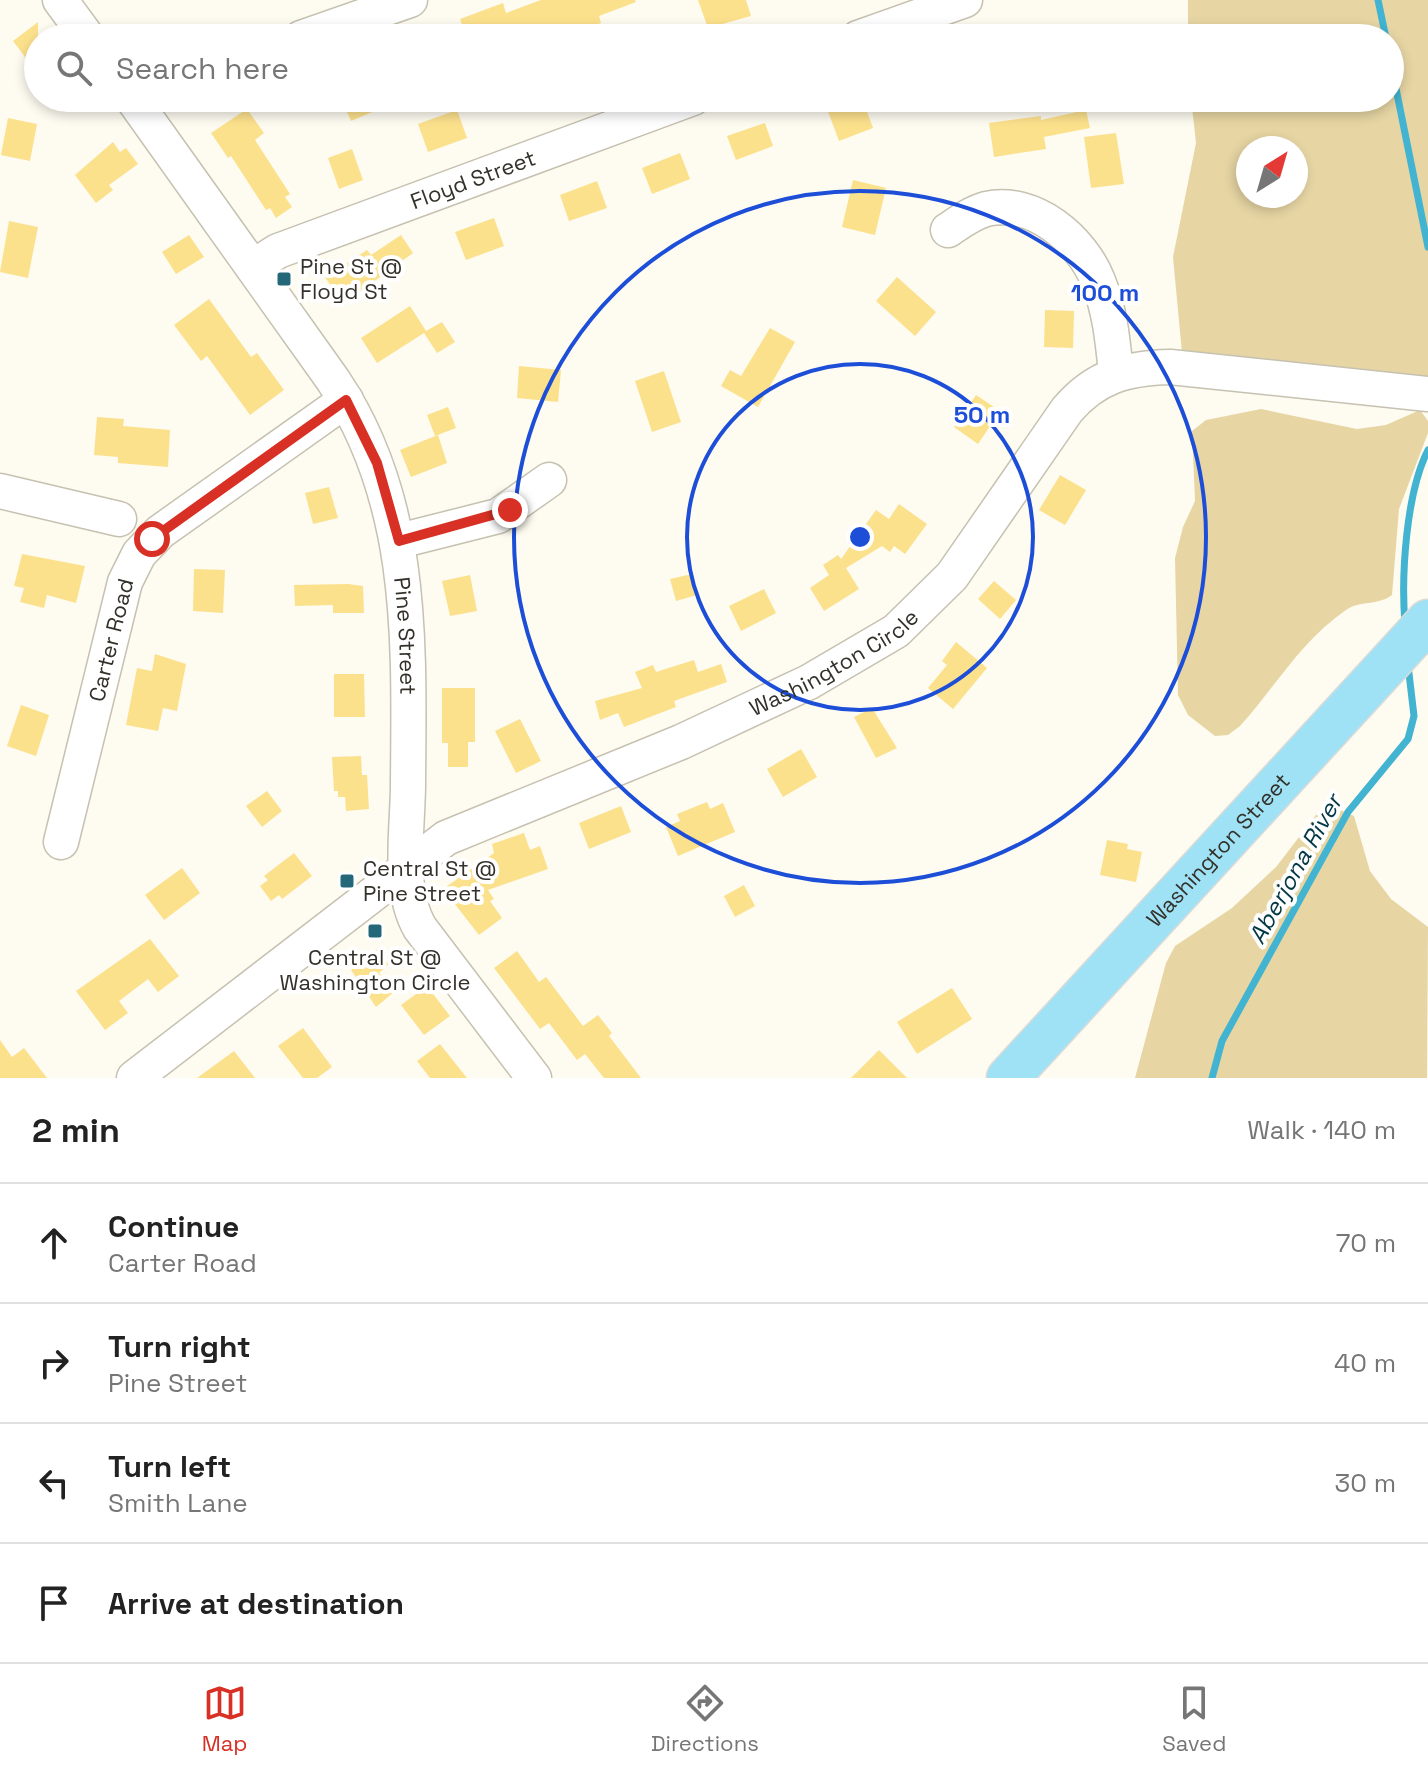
<!DOCTYPE html>
<html lang="en">
<head>
<meta charset="utf-8">
<style>
	:root { --surface:#fff; --page:#f6f6f6; --text:#222; --muted:#767676; --line:#e0e0e0; --accent:#d93025 }
	body { margin:0; font-family:"Space Grotesk",sans-serif; background:var(--page); color:var(--text) }
	.compass { position:absolute; left:1236px; top:136px; width:72px; height:72px; border-radius:50%; background:var(--surface); box-shadow:0 4px 12px #0003; rotate:37deg }
	.stop { position:absolute; width:24px; height:24px; margin:-18px; border:6px solid #d93025; border-radius:50%; background:#fff }
	.stop.end { background:#d93025; border-color:#fff; box-shadow:0 2px 8px #0008 }
	.list { margin:0; padding:0; list-style:none }
	h2 { display:flex; justify-content:space-between; align-items:center; height:104px; margin:0; padding:0 32px; font-size:34px }
	h2 small { font-size:26px; font-weight:400; color:var(--muted) }
	.list li { display:grid; grid-template-columns:52px 1fr auto; gap:24px; align-items:center; box-sizing:border-box; height:120px; padding:0 32px; border-top:2px solid var(--line) }
	.list b { display:block; font-size:30px; white-space:nowrap }
	.list p { margin:0; font-size:26px; white-space:nowrap; color:var(--muted) }
	.list em { font-size:26px; font-style:normal; color:var(--muted) }
	.icon { flex:none; width:44px; height:44px; fill:none; stroke:currentColor; stroke-width:2; stroke-linecap:round; stroke-linejoin:round }
	.map { position:relative; flex:none; width:1428px; height:1078px; overflow:hidden }
	.search { position:absolute; background:var(--surface); box-shadow:0 4px 12px #0003; left:24px; right:24px; top:24px; height:88px; display:flex; align-items:center; gap:20px; box-sizing:border-box; padding:0 28px; border-radius:44px; color:var(--muted); font-size:30px }
	.sheet { height:584px; background:var(--surface) }
	nav { display:flex; justify-content:space-around; align-items:center; box-sizing:border-box; height:112px; border-top:2px solid var(--line); background:var(--surface); font-size:22px; color:var(--muted) }
	nav a { display:grid; justify-items:center; gap:4px }
	nav .on { color:var(--accent) }
	.map>svg:first-child { display:block }
	.green { fill:#e7d6a4; fill-rule:evenodd }
	.lines { fill:none; stroke-linecap:round; stroke-linejoin:round }
	.stream { stroke:#42b3d0; stroke-width:7 }
	.building { fill:#fce18d }
	.minor-casing { stroke:#c6c1b0; stroke-width:37 }
	.major-casing { stroke:#dadad9; stroke-width:45 }
	.minor { stroke:#fff; stroke-width:34 }
	.major { stroke:#9fe2f5; stroke-width:42 }
	.route { stroke:#d93025; stroke-width:10 }
	.ring { fill:none; stroke:#1d4ed8; stroke-width:4 }
	.poi-dot { fill:#236778; stroke:#fff; stroke-width:3 }
	.labels { text-anchor:middle; dominant-baseline:central; stroke-width:8; stroke-linejoin:round; paint-order:stroke }
	.street-label { font-size:22px; fill:#33312a; stroke:#fff }
	.poi-label { font-size:22px; fill:#33312a; stroke:#fff; text-anchor:start }
	.water-label { font-size:24px; font-style:italic; fill:#033844; stroke:#fff }
	.centre { fill:#1d4ed8; stroke:#fff; stroke-width:4 }
	.ring-label { font-size:24px; text-anchor:middle; font-weight:bold; fill:#1d4ed8; stroke:#fff; stroke-width:8; stroke-linejoin:round; paint-order:stroke }
</style>
</head>
<body>
<div class="map">
<svg width="1428" height="1078" viewBox="0 0 1428 1078">
	<rect width="100%" height="100%" fill="#fefbf1"/>
	<!-- green -->
	<g class="green">
		<path d="M 1188,0 L 1428,0 L 1428,378 L 1182,353 L 1173,257 L 1196,143 L 1191,98 L 1390,98 L 1390,38 L 1188,38 ZM 1248,148 L 1296,148 L 1296,196 L 1248,196 Z"/>
		<path d="M 1261,409 L 1357,429 L 1386,425 L 1420,410 L 1428,421 L 1428,433 L 1399,509 L 1392,595 C 1378,606 1360,600 1346,610 C 1301,641 1276,686 1240,726 L 1228,735 L 1215,736 L 1188,715 L 1178,695 L 1175,558 L 1183,527 L 1195,501 L 1192,431 L 1206,420 Z"/>
		<polygon points="1336,808 1354,816 1370,871 1391,899 1428,927 1427,1078 1135,1078 1166,963 1175,946 1232,908 1276,867 1316,815"/>
	</g>
	<g class="lines">
		<!-- stream -->
		<g class="stream">
			<polyline points="1378,0 1386,38"/>
			<polyline points="1390,59 1428,247"/>
			<path d="M 1405,624 C 1401,576 1406,493 1428,450"/>
			<polyline points="1212,1078 1222,1041 1348,812 1408,739 1414,716 1408,665"/>
		</g>
	</g>
	<!-- building -->
	<g class="building">
		<polygon points="541,0 635,0 636,2 599,16 601,23 561,38 538,38 533,26 498,38 467,38 460,19 503,3 506,13"/>
		<polygon points="698,0 746,0 751,16 708,28"/>
		<polygon points="38,22 38,74 13,41"/>
		<polygon points="341,98 405,98 351,121"/>
		<polygon points="823,98 862,98 873,128 839,141"/>
		<polygon points="247,109 264,133 255,140 290,194 285,197 292,207 276,218 270,208 266,210 231,156 228,158 211,133"/>
		<polygon points="457,110 467,138 428,152 418,124"/>
		<polygon points="1086,110 1090,128 1044,137 1046,149 994,157 989,123 1041,116 1041,120"/>
		<polygon points="8,118 37,124 30,161 1,155"/>
		<polygon points="765,123 773,146 736,160 727,136"/>
		<polygon points="1116,133 1124,184 1091,188 1084,137"/>
		<polygon points="113,142 120,152 126,148 138,164 109,185 113,190 96,203 75,175"/>
		<polygon points="352,149 363,180 339,189 328,158"/>
		<polygon points="680,153 690,179 652,194 642,168"/>
		<polygon points="853,180 886,188 875,235 842,227"/>
		<polygon points="597,181 607,208 569,221 560,195"/>
		<polygon points="494,218 504,246 466,260 455,232"/>
		<polygon points="9,221 38,227 28,278 0,272"/>
		<polygon points="189,235 204,257 176,274 162,252"/>
		<polygon points="401,235 413,253 343,304 325,277 367,250 371,255"/>
		<polygon points="897,277 936,312 915,336 876,301"/>
		<polygon points="209,299 251,357 257,353 284,390 250,415 207,356 201,361 174,325"/>
		<polygon points="410,306 426,331 442,322 455,342 437,353 424,333 377,363 361,338"/>
		<polygon points="1045,310 1074,311 1073,348 1044,347"/>
		<polygon points="770,328 795,342 758,407 721,386 730,370 741,376"/>
		<polygon points="519,366 561,370 558,402 517,398"/>
		<polygon points="664,371 681,422 652,432 635,381"/>
		<polygon points="976,395 1000,411 978,444 954,427"/>
		<polygon points="448,407 456,428 435,436 427,415"/>
		<polygon points="97,417 124,419 123,426 170,430 168,467 118,463 118,457 94,455"/>
		<polygon points="438,435 447,463 411,477 400,450"/>
		<polygon points="1060,475 1086,490 1065,525 1039,510"/>
		<polygon points="329,487 338,518 313,524 305,493"/>
		<polygon points="899,504 927,524 905,554 894,546 890,552 882,546 846,568 859,589 824,611 810,588 829,575 823,565 838,555 841,559 876,510 889,519"/>
		<polygon points="22,554 85,566 76,603 47,595 44,608 20,602 24,588 14,586"/>
		<polygon points="194,569 225,570 223,613 193,611"/>
		<polygon points="692,574 697,595 676,601 670,579"/>
		<polygon points="470,575 477,611 450,616 442,581"/>
		<polygon points="994,581 1016,600 1000,619 978,599"/>
		<polygon points="348,584 363,586 364,613 333,613 333,605 295,606 294,585"/>
		<polygon points="764,589 776,613 741,631 729,606"/>
		<polygon points="956,642 987,668 953,709 928,688 947,665 942,661"/>
		<polygon points="155,654 186,664 177,711 163,708 158,731 126,725 137,668 152,671"/>
		<polygon points="694,660 698,672 721,664 727,682 674,701 676,707 624,727 618,713 600,720 595,701 642,688 635,672 653,665 656,672"/>
		<polygon points="334,674 364,674 365,717 334,717"/>
		<polygon points="442,688 475,688 475,742 468,742 468,767 448,767 448,743 442,743"/>
		<polygon points="21,705 49,715 36,756 7,746"/>
		<polygon points="872,708 897,748 876,758 854,717"/>
		<polygon points="520,719 541,761 516,773 495,731"/>
		<polygon points="801,749 817,777 783,797 767,769"/>
		<polygon points="361,756 362,775 367,775 369,809 346,811 345,797 338,797 338,791 334,791 332,757"/>
		<polygon points="267,791 282,811 262,827 246,806"/>
		<polygon points="707,802 710,809 723,803 735,832 678,856 666,827 680,821 677,814"/>
		<polygon points="621,806 631,832 589,849 579,823"/>
		<polygon points="524,833 530,850 540,846 548,869 488,890 494,899 490,901 502,918 479,935 443,889 494,853 492,844"/>
		<polygon points="1107,840 1128,844 1127,849 1142,852 1136,882 1100,875"/>
		<polygon points="294,853 312,876 282,899 279,895 271,901 260,886 268,880 264,876"/>
		<polygon points="182,868 200,893 164,920 145,895"/>
		<polygon points="744,885 755,906 735,917 724,896"/>
		<polygon points="150,939 179,976 158,992 148,979 119,1001 128,1013 105,1030 76,991"/>
		<polygon points="377,949 389,964 379,973 394,992 376,1007 351,970"/>
		<polygon points="517,951 539,982 546,977 583,1026 598,1015 612,1033 609,1036 641,1078 604,1078 585,1054 577,1060 549,1023 540,1029 494,968"/>
		<polygon points="427,986 450,1016 424,1035 401,1005"/>
		<polygon points="952,988 972,1019 917,1054 897,1022"/>
		<polygon points="303,1028 332,1067 317,1078 303,1078 278,1046"/>
		<polygon points="0,1040 12,1057 24,1048 47,1078 0,1078"/>
		<polygon points="440,1044 467,1078 430,1078 417,1061"/>
		<polygon points="879,1050 907,1078 851,1078"/>
		<polygon points="234,1051 255,1078 197,1078"/>
	</g>
	<g class="lines">
		<defs>
			<g id="minor">
				<polyline points="60,0 88,38"/>
				<polyline points="301,38 410,0"/>
				<polyline points="858,38 965,0"/>
				<path id="s1" d="M 132,98 L 333,380 C 415,502 409,643 408,784 C 408,828 397,889 420,928 L 534,1078"/>
				<path d="M 948,230 C 960,222 972,213 986,209 C 1034,198 1082,240 1098,281 C 1110,310 1113,343 1116,373"/>
				<path id="s2" d="M 254,266 L 278,251 L 693,98"/>
				<polyline points="0,491 119,519"/>
				<polyline points="399,541 498,516 549,480"/>
				<path id="s3" d="M 61,842 L 125,582 L 139,554 L 160,532 L 346,400"/>
				<path id="s4" d="M 134,1078 L 446,838 L 681,742 L 809,682 L 896,631 L 952,576 L 1067,410 C 1096,376 1127,368 1170,367 L 1428,394"/>
			</g>
			<g id="major">
				<path id="s5" d="M 1008,1078 L 1428,621"/>
			</g>
		</defs>
		<!-- minor casing -->
		<use href="#minor" class="minor-casing"/>
		<!-- major casing -->
		<use href="#major" class="major-casing"/>
		<!-- minor -->
		<use href="#minor" class="minor"/>
		<!-- major -->
		<use href="#major" class="major"/>
	</g>
	<g class="lines">
		<!-- route -->
		<polyline class="route" points="152,539 346,400 377,463 399,541 510,510"/>
	</g>
	<!-- distance rings -->
	<g class="ring">
		<circle cx="860" cy="537" r="173"/>
		<circle cx="860" cy="537" r="346"/>
	</g>
	<!-- markers -->
	<g class="poi-dot">
		<rect x="276" y="271" width="16" height="16" rx="4"/>
		<rect x="339" y="873" width="16" height="16" rx="4"/>
		<rect x="367" y="923" width="16" height="16" rx="4"/>
	</g>
	<g class="labels">
		<!-- street labels -->
		<g class="street-label">
			<text stroke="none"><textPath href="#s2" startOffset="236">Floyd Street</textPath></text>
			<text stroke="none"><textPath href="#s1" startOffset="616">Pine Street</textPath></text>
			<text stroke="none"><textPath href="#s3" startOffset="208">Carter Road</textPath></text>
			<text stroke="none"><textPath href="#s4" startOffset="820">Washington Circle</textPath></text>
			<text stroke="none"><textPath href="#s5" startOffset="310">Washington Street</textPath></text>
		</g>
		<!-- poi labels -->
		<g class="poi-label">
			<text x="300" y="266">Pine St @<tspan x="300" dy="25">Floyd St</tspan></text>
			<text x="363" y="868">Central St @<tspan x="363" dy="25">Pine Street</tspan></text>
			<text x="375" y="957" text-anchor="middle">Central St @<tspan x="375" dy="25">Washington Circle</tspan></text>
		</g>
		<!-- water labels -->
		<g class="water-label">
			<text transform="translate(1295 869) rotate(-61)">Aberjona River</text>
		</g>
	</g>
	<circle cx="860" cy="537" r="12" class="centre"/>
	<g class="ring-label">
		<text x="1105" y="301">100 m</text>
		<text x="982" y="423">50 m</text>
	</g>
</svg>
<svg class="compass" viewBox="-18 -18 36 36"><path d="M0-13l5 13h-10z" fill="#e53935"/><path d="M0 13l5-13h-10z" fill="#767676"/></svg>
<div class="stop" style="left:152px;top:539px"></div>
<div class="stop end" style="left:510px;top:510px"></div>
<div class="search"><svg class="icon" aria-label="search" viewBox="0 0 24 24"><circle cx="10" cy="10" r="6"/><path d="M15 15l6 6"/></svg>Search here</div>
</div>
<section class="sheet">
<h2>2 min<small>Walk · 140 m</small></h2>
<ul class="list">
<li><svg class="icon" aria-label="ahead" viewBox="0 0 24 24"><path d="M12 20V5M6 11l6-6 6 6"/></svg><div><b>Continue</b><p>Carter Road</p></div><em>70 m</em></li>
<li><svg class="icon" aria-label="right" viewBox="0 0 24 24"><path d="M7 20v-9h11M14 6l5 5-5 5"/></svg><div><b>Turn right</b><p>Pine Street</p></div><em>40 m</em></li>
<li><svg class="icon" aria-label="left" viewBox="0 0 24 24"><path d="M17 20v-9H6M10 6l-5 5 5 5"/></svg><div><b>Turn left</b><p>Smith Lane</p></div><em>30 m</em></li>
<li><svg class="icon" aria-label="arrive" viewBox="0 0 24 24"><path d="M6 21V4h12l-3 4 3 4H6"/></svg><div><b>Arrive at destination</b></div></li>
</ul>
</section>
<nav>
<a class="on"><svg class="icon" aria-label="map" viewBox="0 0 24 24"><path d="M3 6l6-2 6 2 6-2v14l-6 2-6-2-6 2zM9 4v14M15 6v14"/></svg>Map</a>
<a><svg class="icon" aria-label="directions" viewBox="0 0 24 24"><path d="M12 3l9 9-9 9-9-9zM9 14v-3h6M13 9l2 2-2 2"/></svg>Directions</a>
<a><svg class="icon" aria-label="saved" viewBox="0 0 24 24"><path d="M7 4h10v16l-5-4-5 4z"/></svg>Saved</a>
</nav>
</body>
</html>
